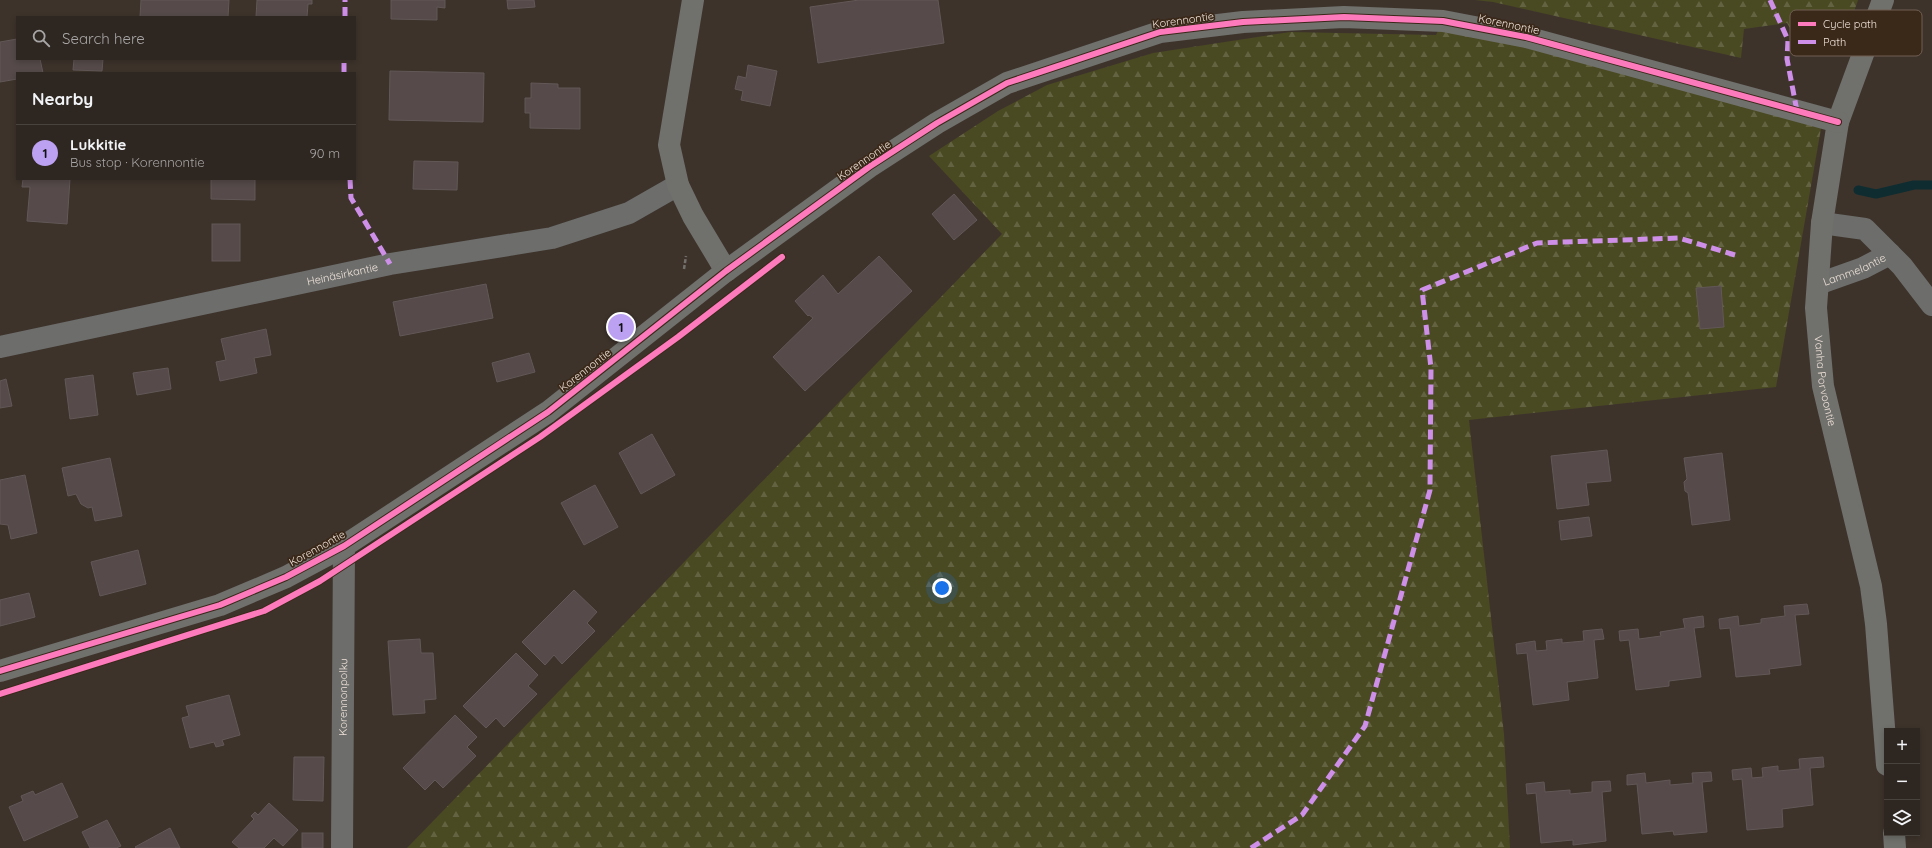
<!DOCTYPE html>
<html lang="en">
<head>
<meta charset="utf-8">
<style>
	:root { --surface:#2e2620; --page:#3a322d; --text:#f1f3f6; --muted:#a7a5a5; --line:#49433e; --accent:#bca0f2 }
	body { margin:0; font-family:Quicksand,sans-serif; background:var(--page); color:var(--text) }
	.controls { position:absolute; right:12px; bottom:12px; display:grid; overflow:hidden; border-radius:0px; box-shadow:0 2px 6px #0003 }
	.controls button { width:36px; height:36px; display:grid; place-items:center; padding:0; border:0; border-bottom:1px solid var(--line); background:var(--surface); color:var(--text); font:20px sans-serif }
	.you { position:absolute; left:942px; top:588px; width:14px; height:14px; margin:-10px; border:3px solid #fff; border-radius:50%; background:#1a73e8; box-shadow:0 0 0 6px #1a73e833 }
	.badge { display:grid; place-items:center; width:26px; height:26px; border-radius:50%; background:var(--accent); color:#111; font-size:13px; font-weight:700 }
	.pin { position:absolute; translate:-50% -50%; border:2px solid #fff; box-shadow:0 1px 4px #0006 }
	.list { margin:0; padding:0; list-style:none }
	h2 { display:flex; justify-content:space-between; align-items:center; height:52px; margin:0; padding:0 16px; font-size:17px }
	h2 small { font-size:13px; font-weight:400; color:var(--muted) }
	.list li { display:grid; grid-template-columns:26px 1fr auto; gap:12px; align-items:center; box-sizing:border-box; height:56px; padding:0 16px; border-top:1px solid var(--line) }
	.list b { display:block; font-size:15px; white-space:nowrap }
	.list p { margin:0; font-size:13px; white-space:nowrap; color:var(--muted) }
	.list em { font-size:13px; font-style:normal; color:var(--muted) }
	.icon { flex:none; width:22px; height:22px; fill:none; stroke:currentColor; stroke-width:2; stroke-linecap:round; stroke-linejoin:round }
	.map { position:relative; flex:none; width:1932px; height:848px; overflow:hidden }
	.search { position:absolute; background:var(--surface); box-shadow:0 2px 6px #0003; left:16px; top:16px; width:340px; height:44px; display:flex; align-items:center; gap:10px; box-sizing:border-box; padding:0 14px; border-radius:0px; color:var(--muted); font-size:15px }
	.panel { position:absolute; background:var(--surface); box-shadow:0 2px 6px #0003; left:16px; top:72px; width:340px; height:108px; border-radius:0px }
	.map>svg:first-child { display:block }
	.forest { fill:url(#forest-firs) }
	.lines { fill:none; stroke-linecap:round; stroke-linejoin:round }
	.stream { stroke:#0f2d31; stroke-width:9 }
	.building { fill:#564a4a; stroke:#625857 }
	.path { stroke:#73706c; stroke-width:2.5; stroke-dasharray:4 2; stroke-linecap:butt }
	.street { stroke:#6d6e6c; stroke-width:22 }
	.secondary { stroke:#70706c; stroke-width:22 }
	.quiet { stroke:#ce8fe9; stroke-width:5; stroke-dasharray:10 5; stroke-linecap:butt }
	.cycleway-casing { stroke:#3a2819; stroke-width:8 }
	.cycleway { stroke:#fd7abc; stroke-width:6 }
	.labels { text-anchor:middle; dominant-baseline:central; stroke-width:3.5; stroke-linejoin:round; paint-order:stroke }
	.street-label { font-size:11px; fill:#ede0d7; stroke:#3a2819 }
	.key { fill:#3a2819; stroke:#705f52; stroke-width:1 }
	.key-label { font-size:11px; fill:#ede0d7 }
</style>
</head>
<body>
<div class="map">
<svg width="1932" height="848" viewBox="0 0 1932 848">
	<defs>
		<pattern id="forest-firs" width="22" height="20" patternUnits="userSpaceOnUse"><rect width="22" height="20" fill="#494922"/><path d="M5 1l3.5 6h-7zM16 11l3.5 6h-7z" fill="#646341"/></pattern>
	</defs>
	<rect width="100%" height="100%" fill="#3d332b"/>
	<!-- forest -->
	<g class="forest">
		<polygon points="1475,0 1858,0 1846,35 1804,53 1787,23 1744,29 1741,58 1493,2"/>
		<polygon points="1443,21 1823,117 1776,387 1469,420 1504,734 1510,848 407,848 1002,234 929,156 998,111 1047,85 1153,53 1290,32 1436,35"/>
	</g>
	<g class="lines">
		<!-- stream -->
		<polyline class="stream" points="1858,190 1876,194 1914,185 1932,185"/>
	</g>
	<!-- building -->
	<g class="building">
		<polygon points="141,0 229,0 228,17 140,17"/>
		<polygon points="257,0 312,0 312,4 308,4 307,17 256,17"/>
		<polygon points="391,0 445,0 445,8 437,7 437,20 391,19"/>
		<polygon points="507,0 534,0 535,7 508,9"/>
		<polygon points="859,0 938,0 944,43 818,63 810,7"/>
		<polygon points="17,39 17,59 40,59 43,73 17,73 17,79 0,82 0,42"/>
		<polygon points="74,59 103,59 102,71 73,70"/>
		<polygon points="748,65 777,71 770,106 741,100 743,91 735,89 738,76 746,78"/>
		<polygon points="390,71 484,73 483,122 389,120"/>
		<polygon points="531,83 558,84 558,88 580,88 580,129 530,128 530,113 525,113 525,98 531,98"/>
		<polygon points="414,161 458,162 457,190 413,189"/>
		<polygon points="23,179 70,179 67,224 27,221 30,187 22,187"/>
		<polygon points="211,179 255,179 255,200 211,199"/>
		<polygon points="954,194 977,220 954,240 932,214"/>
		<rect x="212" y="224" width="28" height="37"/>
		<polygon points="879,256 912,291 805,391 773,357 813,318 809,315 808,316 795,301 823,275 838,294"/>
		<polygon points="486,284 493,318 400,336 393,302"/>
		<polygon points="1721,286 1724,327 1700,329 1696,288"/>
		<polygon points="266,329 271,355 254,358 257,373 220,381 216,362 226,360 221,339"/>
		<polygon points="529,353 535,372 497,382 492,363"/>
		<polygon points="168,368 171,389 137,395 133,373"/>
		<polygon points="93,375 98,415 70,419 65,379"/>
		<polygon points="6,379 12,406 0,408 0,381"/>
		<polygon points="652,434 675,475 641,494 619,453"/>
		<polygon points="1607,450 1611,481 1586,483 1589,505 1557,509 1551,456"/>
		<polygon points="1722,453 1730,520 1692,525 1688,493 1685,491 1684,482 1687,479 1684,458"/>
		<polygon points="110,458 122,516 95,521 92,507 88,508 81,504 76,494 68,496 62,468"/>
		<polygon points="25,475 37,533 11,539 8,525 0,524 0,480"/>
		<polygon points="595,485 618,527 584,545 561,503"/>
		<polygon points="1589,517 1592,536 1561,540 1559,521"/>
		<polygon points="138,550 146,584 100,596 91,562"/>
		<polygon points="574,590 597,612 587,623 595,631 562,664 554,655 545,665 522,642"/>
		<polygon points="29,593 35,617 0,626 0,600"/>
		<polygon points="1807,604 1809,614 1795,615 1801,665 1769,669 1770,674 1736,677 1730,628 1720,629 1719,619 1738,616 1739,626 1761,623 1761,619 1785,616 1784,606"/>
		<polygon points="1703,616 1704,627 1694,628 1701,677 1669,681 1669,686 1636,690 1629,640 1620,641 1619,631 1638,629 1639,639 1661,636 1660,632 1685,628 1683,619"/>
		<polygon points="1602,629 1604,639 1594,640 1598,678 1567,682 1569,700 1533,705 1527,653 1517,654 1516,644 1535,641 1536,651 1547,650 1546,641 1562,639 1562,643 1584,641 1583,631"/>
		<polygon points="420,639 421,653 433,653 436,699 424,700 425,713 393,715 388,641"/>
		<polygon points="516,653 538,675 528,686 537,694 504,727 496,718 486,728 463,706"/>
		<polygon points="229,695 240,735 222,740 224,745 216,747 214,742 190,748 182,718 189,716 186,706"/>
		<polygon points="455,715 477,737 467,747 476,756 443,788 435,780 425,790 403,768"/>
		<polygon points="294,757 324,757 323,801 293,800"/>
		<polygon points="1823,757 1824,767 1810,768 1813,805 1782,809 1783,827 1747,830 1742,779 1733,780 1732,770 1751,768 1752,778 1763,777 1762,768 1778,766 1778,771 1800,769 1799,759"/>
		<polygon points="1711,772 1712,781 1702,782 1707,832 1674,835 1673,831 1642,834 1637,784 1627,785 1627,775 1645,773 1646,783 1670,780 1670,785 1693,783 1692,773"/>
		<polygon points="1610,781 1611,791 1602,792 1606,841 1573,845 1573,840 1541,843 1536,793 1527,794 1526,784 1544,782 1545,792 1570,790 1570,794 1592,792 1592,782"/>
		<polygon points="62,783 78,817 24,841 9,807 23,801 21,796 33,791 35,795"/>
		<polygon points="269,803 298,830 283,846 274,838 264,848 239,848 232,842 254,819 251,816 255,812 258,815"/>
		<polygon points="107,820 121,846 116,848 90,848 82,832"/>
		<polygon points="170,828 180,848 136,848 135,847"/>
		<rect x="302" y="833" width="21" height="15"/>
	</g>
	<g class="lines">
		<!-- path -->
		<polyline class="path" points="684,269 686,256"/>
		<!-- street -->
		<g class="street">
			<polyline points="1822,223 1865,229 1902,266 1932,305"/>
			<path id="s1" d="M 1818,284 L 1863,268 L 1890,254"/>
			<path id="s2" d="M 0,347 L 390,264 L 552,238 L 629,213 L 678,185"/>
			<path id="s3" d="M 342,848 L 344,546"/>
		</g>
		<!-- secondary -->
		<g class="secondary">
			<polyline points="693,0 669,145 678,185 693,216 726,271"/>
			<path id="s4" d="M 1883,0 L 1838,122 L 1822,223 L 1816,308 L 1823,386 L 1871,586 L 1876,624 L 1887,765"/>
			<polyline points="0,671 220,605 286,577 344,546 548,412 726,271 869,167 937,123 1007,83 1160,32 1243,22 1344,17 1443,21 1526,37 1838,122"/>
			<polyline points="1894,833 1895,848"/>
		</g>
		<!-- quiet -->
		<g class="quiet">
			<polyline points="1770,0 1788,40 1787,59 1797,111"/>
			<polyline points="345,17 345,0"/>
			<polyline points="344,73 344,59"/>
			<polyline points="350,179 351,198 390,264"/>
			<polyline points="1251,848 1302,815 1365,726 1430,490 1431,368 1422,290 1537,243 1679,238 1735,255"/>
		</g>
		<defs>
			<g id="cycleway">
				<polyline points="0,671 220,605 286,577 344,546 548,412 726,271 869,167 937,123 1007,83 1160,32 1243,22 1344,17 1443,21 1526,37 1838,122"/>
				<polyline points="0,694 264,611 320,581 540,437 678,337 782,257"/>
			</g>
		</defs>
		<!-- cycleway casing -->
		<use href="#cycleway" class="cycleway-casing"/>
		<!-- cycleway -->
		<use href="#cycleway" class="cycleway"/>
	</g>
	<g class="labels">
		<!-- street labels -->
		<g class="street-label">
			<text transform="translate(1183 20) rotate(-8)">Korennontie</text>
			<text transform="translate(1509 24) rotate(12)">Korennontie</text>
			<text transform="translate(864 160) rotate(-34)">Korennontie</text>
			<text stroke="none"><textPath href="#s1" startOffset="39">Lammelantie</textPath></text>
			<text stroke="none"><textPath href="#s2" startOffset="350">Heinäsirkantie</textPath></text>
			<text transform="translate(585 370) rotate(-38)">Korennontie</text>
			<text stroke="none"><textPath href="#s4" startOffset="391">Vanha Porvoontie</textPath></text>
			<text transform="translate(317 548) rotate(-29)">Korennontie</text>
			<text stroke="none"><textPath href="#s3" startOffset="151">Korennonpolku</textPath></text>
		</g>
	</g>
	<!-- legend -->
	<rect x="1790" y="10" width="132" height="46" rx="6" class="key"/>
	<rect x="1798" y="22" width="18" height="4" fill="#fd7abc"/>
	<rect x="1798" y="40" width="18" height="4" fill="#ce8fe9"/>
	<g class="key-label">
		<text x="1823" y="28">Cycle path</text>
		<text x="1823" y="46">Path</text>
	</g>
</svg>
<div class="controls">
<button>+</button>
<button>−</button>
<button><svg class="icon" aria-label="layers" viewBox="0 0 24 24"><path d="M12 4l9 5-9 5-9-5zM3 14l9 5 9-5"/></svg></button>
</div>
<div class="you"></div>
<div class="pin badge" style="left:621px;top:327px">1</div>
<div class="search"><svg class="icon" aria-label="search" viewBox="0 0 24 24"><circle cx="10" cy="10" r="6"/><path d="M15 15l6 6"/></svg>Search here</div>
<section class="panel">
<h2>Nearby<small></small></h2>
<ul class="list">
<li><span class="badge">1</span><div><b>Lukkitie</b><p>Bus stop · Korennontie</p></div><em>90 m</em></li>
</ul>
</section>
</div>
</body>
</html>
